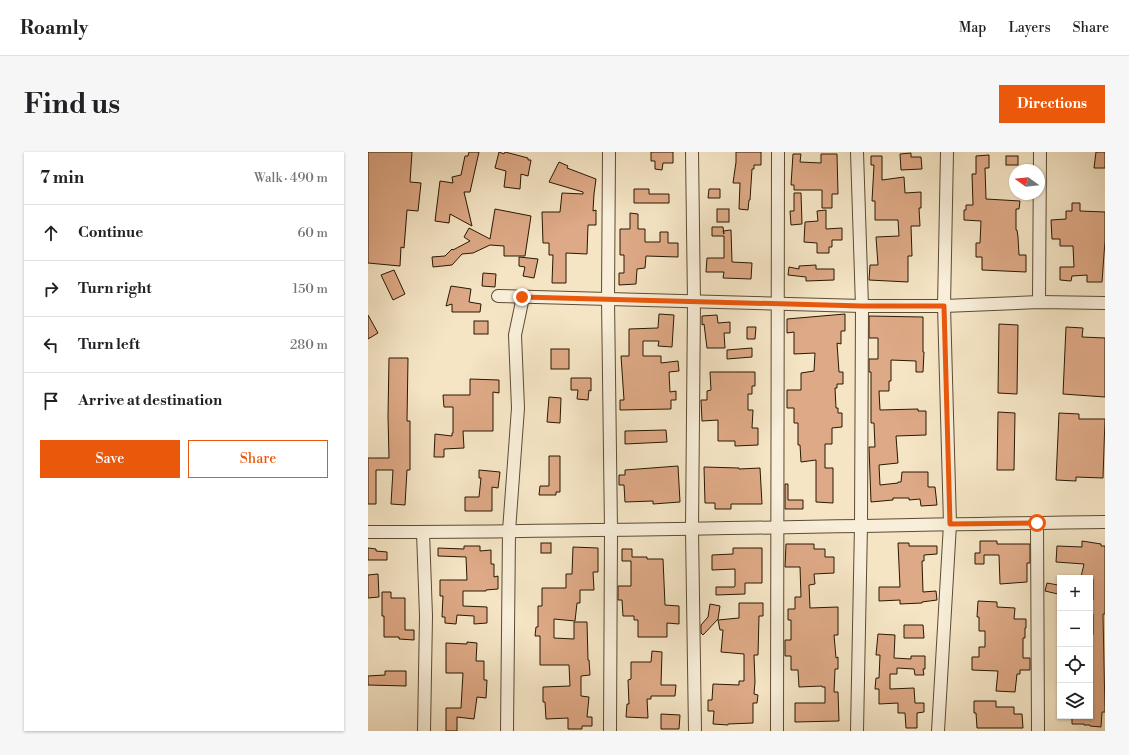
<!DOCTYPE html>
<html lang="en">
<head>
<meta charset="utf-8">
<style>
	:root { --surface:#fff; --page:#f6f6f6; --text:#202124; --muted:#757577; --line:#e0e0e0; --accent:#ea580c }
	body { margin:0; font-family:"Libre Bodoni",serif; background:var(--page); color:var(--text) }
	.controls { position:absolute; right:12px; bottom:12px; display:grid; overflow:hidden; border-radius:0px; box-shadow:0 1px 3px #0004 }
	.controls button { width:36px; height:36px; display:grid; place-items:center; padding:0; border:0; border-bottom:1px solid var(--line); background:var(--surface); color:var(--text); font:20px sans-serif }
	.compass { position:absolute; left:641px; top:12px; width:36px; height:36px; border-radius:50%; background:var(--surface); box-shadow:0 1px 3px #0004; rotate:285deg }
	.stop { position:absolute; width:12px; height:12px; margin:-9px; border:3px solid #ea580c; border-radius:50%; background:#fff }
	.stop.end { background:#ea580c; border-color:#fff; box-shadow:0 1px 4px #0008 }
	.list { margin:0; padding:0; list-style:none }
	h2 { display:flex; justify-content:space-between; align-items:center; height:52px; margin:0; padding:0 16px; font-size:17px }
	h2 small { font-size:13px; font-weight:400; color:var(--muted) }
	.list li { display:grid; grid-template-columns:26px 1fr auto; gap:12px; align-items:center; box-sizing:border-box; height:56px; padding:0 16px; border-top:1px solid var(--line) }
	.list b { display:block; font-size:15px; white-space:nowrap }
	.list em { font-size:13px; font-style:normal; color:var(--muted) }
	.actions { display:flex; gap:8px; padding:12px 16px }
	.actions a { flex:1; padding:9px 0; border:1px solid var(--accent); border-radius:0px; text-align:center; font-size:14px; color:var(--accent) }
	.actions .main { background:var(--accent); color:#fff }
	.icon { flex:none; width:22px; height:22px; fill:none; stroke:currentColor; stroke-width:2; stroke-linecap:round; stroke-linejoin:round }
	.map { position:relative; flex:none; width:737px; height:579px; overflow:hidden; border-radius:0px }
	header { display:flex; align-items:center; gap:24px; box-sizing:border-box; height:56px; padding:0 20px; background:var(--surface); border-bottom:1px solid var(--line) }
	header strong { font-size:19px }
	nav { display:flex; gap:22px; margin-inline-start:auto; font-size:14px }
	.intro { display:flex; align-items:center; justify-content:space-between; box-sizing:border-box; height:96px; padding:0 24px }
	h1 { margin:0; font-size:28px }
	.button { padding:10px 18px; border-radius:0px; background:var(--accent); color:#fff; font-size:14px; font-weight:700 }
	main { display:flex; gap:24px; padding:0 24px }
	aside { flex:1; background:var(--surface); border-radius:0px; box-shadow:0 1px 3px #0004 }
	.map>svg:first-child { display:block }
	.building { fill:#dea986; stroke:#291802 }
	.lines { fill:none; stroke-linecap:round; stroke-linejoin:round }
	.street-casing { stroke:#5c4b33; stroke-width:14 }
	.street { stroke:#f8eed9; stroke-width:12 }
	.route { stroke:#ea580c; stroke-width:5 }
</style>
</head>
<body>
<header>
<strong>Roamly</strong>
<nav><a>Map</a><a>Layers</a><a>Share</a></nav>
</header>
<div class="intro"><h1>Find us</h1><a class="button">Directions</a></div>
<main>
<aside>
<h2>7 min<small>Walk · 490 m</small></h2>
<ul class="list">
<li><svg class="icon" aria-label="ahead" viewBox="0 0 24 24"><path d="M12 20V5M6 11l6-6 6 6"/></svg><div><b>Continue</b></div><em>60 m</em></li>
<li><svg class="icon" aria-label="right" viewBox="0 0 24 24"><path d="M7 20v-9h11M14 6l5 5-5 5"/></svg><div><b>Turn right</b></div><em>150 m</em></li>
<li><svg class="icon" aria-label="left" viewBox="0 0 24 24"><path d="M17 20v-9H6M10 6l-5 5 5 5"/></svg><div><b>Turn left</b></div><em>280 m</em></li>
<li><svg class="icon" aria-label="arrive" viewBox="0 0 24 24"><path d="M6 21V4h12l-3 4 3 4H6"/></svg><div><b>Arrive at destination</b></div></li>
</ul>
<div class="actions"><a class="main">Save</a><a>Share</a></div>
</aside>
<div class="map">
<svg width="737" height="579" viewBox="0 0 737 579">
	<rect width="100%" height="100%" fill="#f5e5c5"/>
	<filter id="stains"><feTurbulence type="fractalNoise" baseFrequency=".005" numOctaves="4"/><feColorMatrix values="0 0 0 0 .2 0 0 0 0 .09 0 0 0 0 .02 0 0 0 .5 -.17"/></filter>
	<radialGradient id="worn" r=".72"><stop offset=".6" stop-color="#630" stop-opacity="0"/><stop offset="1" stop-color="#630" stop-opacity=".3"/></radialGradient>
	<!-- building -->
	<g class="building">
		<polygon points="0,0 44,0 42,30 53,31 50,59 39,58 36,96 33,95 32,114 0,111"/>
		<polygon points="101,0 111,0 102,40 96,40 104,74 82,62 81,71 67,69 72,29 85,31 84,25 93,23 97,4 100,4"/>
		<polygon points="131,0 136,2 137,0 160,6 160,8 163,8 160,24 153,22 152,37 136,35 138,19 127,16"/>
		<polygon points="283,0 305,0 305,11 295,11 294,18 287,17 287,9 283,9"/>
		<polygon points="368,0 393,0 393,13 386,13 386,17 384,17 382,48 381,48 380,58 371,57 372,31 365,31 368,10"/>
		<polygon points="728,0 737,0 737,16 726,16"/>
		<polygon points="543,1 543,5 553,5 554,17 533,18 532,2"/>
		<polygon points="425,2 433,2 432,10 453,11 453,2 469,2 470,42 464,42 464,56 454,56 454,38 426,38 426,33 423,33"/>
		<polygon points="621,3 621,16 617,16 618,47 652,49 651,57 648,57 648,78 649,78 650,85 651,103 658,103 658,120 614,118 614,105 608,105 608,91 612,91 613,69 596,68 596,58 598,58 598,53 605,53 604,22 608,22 608,4"/>
		<polygon points="503,4 514,4 514,28 536,25 537,41 553,40 553,56 551,56 552,74 543,74 544,104 540,104 540,130 501,128 502,113 510,113 508,85 531,84 530,68 507,68 507,49 504,49 506,13 503,13"/>
		<rect x="638" y="4" width="12" height="9"/>
		<polygon points="191,10 200,14 199,16 228,27 226,42 225,59 228,58 228,73 220,73 219,102 198,101 198,131 184,131 185,103 181,103 181,91 175,91 174,60 192,60 194,41 215,42 215,40 181,30"/>
		<polygon points="266,37 281,37 281,42 301,42 301,51 266,51"/>
		<polygon points="341,37 352,37 352,46 340,46"/>
		<polygon points="426,41 433,41 434,72 423,73 422,59 426,59"/>
		<polygon points="704,51 712,51 712,59 737,60 737,89 734,130 719,130 719,123 704,124 703,129 692,128 692,115 706,115 705,94 692,94 692,87 684,87 683,68 698,67 698,59 704,59"/>
		<polygon points="127,57 163,64 157,104 136,104 136,94 122,93 105,101 94,102 84,113 65,115 64,105 77,104 84,97 85,98 102,89 96,85 101,76 122,87"/>
		<rect x="349" y="57" width="12" height="13"/>
		<polygon points="458,58 458,77 474,76 474,88 464,88 464,95 461,95 461,101 449,101 449,91 436,90 437,70 450,69 449,59"/>
		<polygon points="262,61 270,62 270,77 277,77 277,90 292,90 292,80 300,80 300,91 310,91 310,105 278,104 277,116 269,117 268,132 251,133 251,121 256,121 256,103 252,103 252,77 262,77"/>
		<polygon points="344,75 355,75 356,82 355,79 363,78 364,110 384,111 383,127 355,126 356,120 338,120 339,106 356,106 356,84 344,84"/>
		<polygon points="151,105 170,107 166,126 155,124 157,115 151,114"/>
		<polygon points="448,113 448,117 466,117 466,128 438,129 438,125 420,123 421,115 431,117 431,114"/>
		<polygon points="26,118 37,142 25,148 13,123"/>
		<polygon points="115,121 128,122 127,135 114,134"/>
		<polygon points="83,134 103,137 101,150 113,152 112,160 84,160 84,152 78,154"/>
		<polygon points="291,162 306,163 304,195 290,194 291,189 275,189 275,204 293,204 293,211 310,209 311,219 301,220 302,240 308,239 308,248 303,248 303,257 252,258 252,248 256,248 253,204 261,204 261,177 290,176"/>
		<polygon points="477,162 477,179 473,179 473,192 469,191 471,220 475,220 475,232 469,232 469,236 467,236 468,256 470,256 470,261 474,261 474,275 464,276 464,292 457,292 457,316 465,316 465,351 448,350 448,308 433,310 432,293 430,293 430,271 426,271 426,256 419,256 419,238 433,238 433,221 446,219 447,201 426,202 426,180 419,181 419,167"/>
		<polygon points="0,163 10,181 0,187"/>
		<polygon points="349,163 350,171 362,170 362,181 356,181 357,196 339,196 336,172 334,173 334,164"/>
		<polygon points="501,164 555,165 555,200 556,200 555,220 548,220 548,209 523,208 523,229 521,229 521,239 511,239 512,258 550,257 550,259 558,259 558,283 528,284 530,311 511,313 512,333 530,331 530,330 533,330 534,320 560,320 560,335 567,335 569,353 553,354 552,347 541,348 541,346 525,346 525,348 503,350 501,295 507,295 506,271 503,271 503,220 501,220 501,207 510,207 510,186 501,186"/>
		<rect x="106" y="169" width="14" height="13"/>
		<polygon points="631,172 650,173 649,242 630,241"/>
		<polygon points="379,175 388,175 387,187 379,187"/>
		<polygon points="698,175 715,176 714,185 737,186 737,245 695,242"/>
		<polygon points="384,196 384,205 359,207 359,198"/>
		<rect x="183" y="197" width="18" height="20"/>
		<polygon points="21,206 40,206 39,269 42,269 42,318 39,318 37,353 23,352 25,318 8,318 8,352 0,352 0,306 21,306 20,264"/>
		<polygon points="342,220 387,220 387,234 384,234 384,242 380,242 380,258 385,258 384,276 390,276 390,293 367,294 367,289 350,289 350,268 334,269 333,248 339,248 339,239 343,238"/>
		<polygon points="203,226 223,226 223,239 221,238 220,248 209,247 210,238 203,238"/>
		<polygon points="102,227 131,228 131,241 125,240 125,279 95,279 96,296 76,297 76,305 66,305 67,282 84,284 84,281 85,281 85,255 76,255 75,243 102,243"/>
		<polygon points="181,245 193,246 192,271 179,270"/>
		<polygon points="630,260 647,261 646,318 629,318"/>
		<polygon points="691,261 711,262 711,267 737,267 735,326 708,325 708,329 688,328"/>
		<polygon points="298,278 299,290 257,292 257,279"/>
		<polygon points="181,304 192,304 192,340 188,340 188,343 171,343 172,334 181,334"/>
		<polygon points="310,314 312,350 285,352 285,349 257,350 256,333 251,333 251,323 257,323 257,318"/>
		<polygon points="336,315 371,316 371,317 392,316 394,352 363,352 363,357 347,357 347,351 337,351"/>
		<polygon points="111,318 132,320 130,336 124,335 124,359 97,359 97,345 111,345 113,326 111,326"/>
		<polygon points="417,332 420,332 420,348 435,348 435,357 417,357"/>
		<polygon points="612,389 629,389 629,392 662,392 662,411 659,411 659,430 632,432 631,403 616,403 616,412 607,412 607,401 612,401"/>
		<polygon points="714,389 733,392 733,394 737,394 737,462 735,462 737,560 734,560 733,575 722,574 722,573 716,573 716,572 704,572 704,564 722,564 722,503 724,503 723,483 725,483 725,462 723,463 722,448 725,448 725,427 713,425 716,412 688,410 689,394 714,395"/>
		<rect x="173" y="391" width="10" height="10"/>
		<polygon points="530,391 541,391 541,394 569,394 569,402 556,403 556,409 554,409 555,440 568,439 569,448 554,450 554,451 532,452 532,448 511,449 511,435 532,435"/>
		<polygon points="418,392 446,392 446,397 457,397 457,405 466,405 466,421 446,422 447,432 441,433 442,456 470,455 470,483 466,483 468,506 470,505 470,517 467,517 466,540 470,540 471,569 427,570 427,551 457,551 457,535 454,535 454,534 431,535 430,518 423,518 423,504 417,504 417,488 423,488 423,468 420,468 420,457 427,457 427,445 433,445 432,415 417,415"/>
		<polygon points="96,394 112,394 112,399 123,398 123,412 126,412 126,425 130,424 130,437 118,438 118,439 95,439 95,454 119,455 119,471 106,472 106,464 89,463 88,472 77,471 77,465 74,465 75,444 72,444 72,428 99,428 98,405 70,404 70,396 96,397"/>
		<polygon points="205,395 230,396 230,420 225,420 226,438 212,438 212,451 209,451 207,469 186,467 186,486 206,487 206,470 219,470 220,508 221,508 222,523 213,524 213,544 221,545 219,565 224,565 224,574 214,574 214,577 200,577 200,566 178,567 177,550 175,550 175,535 202,534 201,513 172,513 172,484 167,484 168,475 170,475 170,454 174,454 174,436 198,436 198,422 204,422"/>
		<polygon points="0,396 8,397 8,399 19,400 19,408 0,408"/>
		<polygon points="365,396 394,396 394,431 377,431 377,442 348,443 348,435 366,435 367,434 367,417 344,418 344,403 365,402"/>
		<polygon points="254,397 264,397 264,405 279,405 279,407 295,407 297,453 311,454 311,472 299,471 299,485 270,485 270,468 266,468 266,464 255,464 254,448 250,448 250,434 263,434 263,409 254,409"/>
		<polygon points="10,422 11,445 0,446 0,423"/>
		<polygon points="679,431 690,433 690,442 677,439"/>
		<polygon points="14,440 23,440 23,446 37,446 37,478 46,478 46,488 31,487 31,485 16,485 16,464 14,464"/>
		<polygon points="610,449 629,450 629,455 647,456 646,467 658,467 658,476 657,476 657,486 655,486 655,506 662,506 662,518 652,518 652,522 649,522 647,540 628,539 630,519 604,518 604,505 611,505 611,495 617,495 617,479 611,479 611,465 609,465"/>
		<polygon points="371,451 395,451 395,464 391,464 390,503 386,503 387,530 386,542 390,543 389,551 385,551 385,571 360,572 360,573 345,572 346,559 340,559 340,548 344,548 345,532 371,533 371,529 376,529 376,502 353,500 355,478 352,478 350,468 371,466"/>
		<polygon points="342,452 352,454 350,467 335,483 333,481 333,473 340,465"/>
		<polygon points="536,473 555,473 556,486 536,486"/>
		<polygon points="510,482 527,483 526,506 543,507 543,504 557,504 557,517 555,517 556,523 547,523 546,517 529,516 529,522 522,522 522,537 546,536 547,551 556,551 556,560 549,561 549,576 538,576 537,561 530,561 530,551 511,552 511,537 507,537 508,526 511,526 512,503 508,503"/>
		<polygon points="99,490 109,491 108,509 116,509 116,528 119,528 118,546 109,545 106,567 89,565 89,579 78,579 78,556 93,556 95,521 78,521 78,491 99,492"/>
		<polygon points="284,499 294,500 293,533 308,533 307,544 283,544 283,547 279,547 280,566 258,565 259,552 261,552 260,528 263,527 263,510 283,510"/>
		<polygon points="17,519 38,519 38,534 0,533 0,524 17,523"/>
		<polygon points="606,549 628,549 628,555 646,555 646,562 654,562 655,576 609,576 608,561 606,561"/>
		<polygon points="293,562 312,563 311,577 293,577"/>
	</g>
	<g class="lines">
		<defs>
			<g id="street">
				<polyline points="241,0 240,147 243,378 242,579"/>
				<polyline points="324,0 326,150 324,378 327,579"/>
				<polyline points="130,144 494,154 576,154 671,150 737,151"/>
				<polyline points="671,150 672,0"/>
				<polyline points="669,371 670,579"/>
				<path d="M 0,380 C 246,380 491,373 737,370"/>
				<polyline points="55,380 58,464 56,579"/>
				<polyline points="139,579 141,379 150,256 147,183 155,145"/>
				<polyline points="409,579 410,0"/>
				<polyline points="489,579 493,373 494,154 489,0"/>
				<polyline points="570,579 582,372 576,154 579,0"/>
			</g>
		</defs>
		<!-- street casing -->
		<use href="#street" class="street-casing"/>
		<!-- street -->
		<use href="#street" class="street"/>
	</g>
	<g class="lines">
		<!-- route -->
		<polyline class="route" points="154,145 494,154 576,154 582,372 669,371"/>
	</g>
	<rect width="100%" height="100%" filter="url(#stains)"/>
	<rect width="100%" height="100%" fill="url(#worn)"/>
</svg>
<div class="controls">
<button>+</button>
<button>−</button>
<button><svg class="icon" aria-label="locate" viewBox="0 0 24 24"><circle cx="12" cy="12" r="6"/><path d="M12 2v4M12 18v4M2 12h4M18 12h4"/></svg></button>
<button><svg class="icon" aria-label="layers" viewBox="0 0 24 24"><path d="M12 4l9 5-9 5-9-5zM3 14l9 5 9-5"/></svg></button>
</div>
<svg class="compass" viewBox="-18 -18 36 36"><path d="M0-13l5 13h-10z" fill="#e53935"/><path d="M0 13l5-13h-10z" fill="#757577"/></svg>
<div class="stop" style="left:669px;top:371px"></div>
<div class="stop end" style="left:154px;top:145px"></div>
</div>
</main>
</body>
</html>
